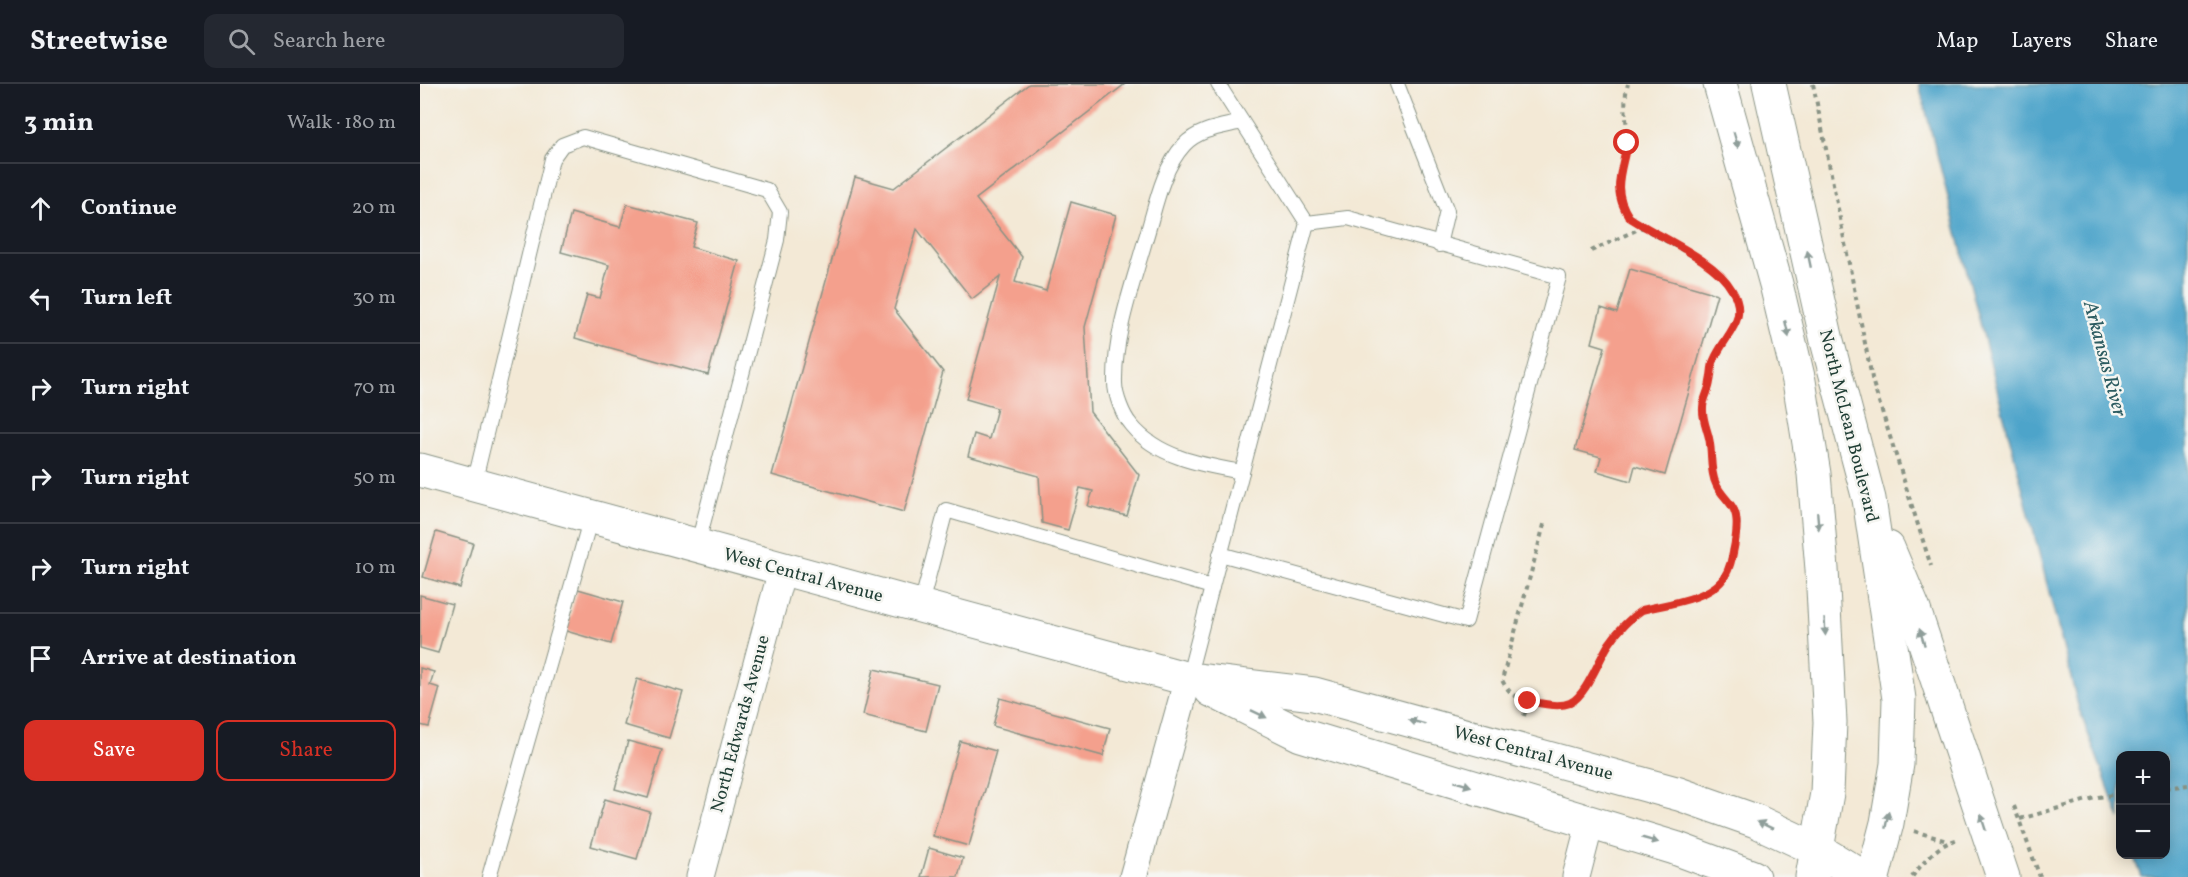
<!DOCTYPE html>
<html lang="en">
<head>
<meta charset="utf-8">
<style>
	:root { --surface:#171b24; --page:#242831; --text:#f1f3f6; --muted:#9ea1a6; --line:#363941; --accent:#d93025 }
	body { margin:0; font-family:Vollkorn,serif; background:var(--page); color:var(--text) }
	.controls { position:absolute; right:18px; bottom:18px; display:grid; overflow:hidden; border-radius:12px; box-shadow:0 3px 15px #0003 }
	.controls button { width:54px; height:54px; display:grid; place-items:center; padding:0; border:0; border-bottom:2px solid var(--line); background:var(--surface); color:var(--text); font:30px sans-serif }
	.stop { position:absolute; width:18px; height:18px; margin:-14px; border:4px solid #d93025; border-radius:50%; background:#fff }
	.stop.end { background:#d93025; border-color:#fff; box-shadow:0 2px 6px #0008 }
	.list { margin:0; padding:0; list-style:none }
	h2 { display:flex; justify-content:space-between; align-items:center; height:78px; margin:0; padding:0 24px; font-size:26px }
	h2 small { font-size:20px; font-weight:400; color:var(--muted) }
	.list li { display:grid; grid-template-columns:39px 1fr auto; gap:18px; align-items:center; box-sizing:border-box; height:90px; padding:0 24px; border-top:2px solid var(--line) }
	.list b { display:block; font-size:22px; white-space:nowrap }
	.list em { font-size:20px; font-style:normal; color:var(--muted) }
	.actions { display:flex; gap:12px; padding:18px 24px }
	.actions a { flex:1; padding:14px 0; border:2px solid var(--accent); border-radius:12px; text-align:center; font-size:21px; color:var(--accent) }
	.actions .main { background:var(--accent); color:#fff }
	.icon { flex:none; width:33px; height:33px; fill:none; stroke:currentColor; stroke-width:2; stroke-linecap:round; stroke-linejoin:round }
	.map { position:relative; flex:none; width:1768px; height:793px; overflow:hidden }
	header { display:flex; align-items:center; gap:36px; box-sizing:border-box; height:84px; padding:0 30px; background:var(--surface); border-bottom:2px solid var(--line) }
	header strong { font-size:28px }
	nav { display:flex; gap:33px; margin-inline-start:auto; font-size:21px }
	.search { width:420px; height:54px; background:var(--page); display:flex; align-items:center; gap:15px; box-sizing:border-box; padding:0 21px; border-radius:12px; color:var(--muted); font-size:22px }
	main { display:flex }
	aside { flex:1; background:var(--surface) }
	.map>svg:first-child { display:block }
	.water { fill:#4ea4ca; stroke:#36707f; stroke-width:1.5 }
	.building { fill:#f4a08d }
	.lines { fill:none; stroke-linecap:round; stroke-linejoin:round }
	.service-casing { stroke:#899385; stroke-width:16 }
	.minor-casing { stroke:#899385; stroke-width:29 }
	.secondary-casing { stroke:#899385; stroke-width:35 }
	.path { stroke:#899385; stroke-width:4; stroke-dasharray:4.5 4.5; stroke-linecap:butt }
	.service { stroke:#fff; stroke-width:14 }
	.minor { stroke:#fff; stroke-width:27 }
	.secondary { stroke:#fff; stroke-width:33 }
	.oneway { fill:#8f9e9a }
	.route { stroke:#d93025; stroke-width:8 }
	.labels { text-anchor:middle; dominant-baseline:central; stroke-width:5; stroke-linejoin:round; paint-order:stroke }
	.street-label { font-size:18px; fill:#1f3d34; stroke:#f6f6f2 }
	.water-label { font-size:20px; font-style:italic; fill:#2d5c61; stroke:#f6f6f2 }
</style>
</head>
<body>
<header>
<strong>Streetwise</strong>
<div class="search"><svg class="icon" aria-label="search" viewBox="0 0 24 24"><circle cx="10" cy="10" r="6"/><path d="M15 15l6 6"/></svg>Search here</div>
<nav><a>Map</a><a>Layers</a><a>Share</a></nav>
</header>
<main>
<aside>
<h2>3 min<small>Walk · 180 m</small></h2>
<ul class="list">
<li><svg class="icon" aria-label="ahead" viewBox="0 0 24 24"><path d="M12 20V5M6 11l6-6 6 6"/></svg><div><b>Continue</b></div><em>20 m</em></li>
<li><svg class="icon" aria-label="left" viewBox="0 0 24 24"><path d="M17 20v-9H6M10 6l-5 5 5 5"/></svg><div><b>Turn left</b></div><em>30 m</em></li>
<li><svg class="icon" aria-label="right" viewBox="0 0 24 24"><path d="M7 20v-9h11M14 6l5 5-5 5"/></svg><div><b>Turn right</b></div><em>70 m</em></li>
<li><svg class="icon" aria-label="right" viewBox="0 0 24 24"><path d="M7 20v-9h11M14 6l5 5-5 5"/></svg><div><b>Turn right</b></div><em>50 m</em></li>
<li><svg class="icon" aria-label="right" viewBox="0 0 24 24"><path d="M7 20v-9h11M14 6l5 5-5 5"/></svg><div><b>Turn right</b></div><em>10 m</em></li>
<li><svg class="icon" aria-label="arrive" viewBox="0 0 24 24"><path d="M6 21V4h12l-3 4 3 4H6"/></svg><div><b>Arrive at destination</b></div></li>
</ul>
<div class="actions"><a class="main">Save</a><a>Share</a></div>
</aside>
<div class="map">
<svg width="1768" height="793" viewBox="0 0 1768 793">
	<rect width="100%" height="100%" fill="#f6f6f2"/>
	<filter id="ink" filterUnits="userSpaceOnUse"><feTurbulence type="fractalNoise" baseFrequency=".0167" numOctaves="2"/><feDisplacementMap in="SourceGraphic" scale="12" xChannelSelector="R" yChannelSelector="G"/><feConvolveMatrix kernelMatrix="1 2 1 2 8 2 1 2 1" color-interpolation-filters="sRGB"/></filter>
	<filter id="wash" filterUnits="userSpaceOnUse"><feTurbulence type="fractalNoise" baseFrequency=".008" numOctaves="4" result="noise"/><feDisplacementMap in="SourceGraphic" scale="24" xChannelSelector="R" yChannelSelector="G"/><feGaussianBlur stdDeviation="1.35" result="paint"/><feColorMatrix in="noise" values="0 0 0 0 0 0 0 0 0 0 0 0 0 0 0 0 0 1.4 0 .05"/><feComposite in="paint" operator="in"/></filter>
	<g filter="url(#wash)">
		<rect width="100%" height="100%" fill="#f3e9d6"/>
		<!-- water -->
		<polygon class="water" points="1499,0 1768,0 1768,793 1722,793 1714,771 1746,770 1746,672 1700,672 1700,735 1659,625"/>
		<g id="blocks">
			<!-- building -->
			<g class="building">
				<polygon points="609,0 705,0 556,115 602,173 595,198 626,207 651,118 696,131 665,243 670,328 719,391 707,432 668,422 673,407 660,404 648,446 622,439 619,392 548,372 554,350 569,355 577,324 546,315 580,193 552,215 497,145 474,225 523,288 484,428 352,391 435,93 474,104"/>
				<polygon points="207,120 278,139 271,163 319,177 288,291 155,254 167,211 180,214 189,181 141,168 151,129 200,143"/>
				<polygon points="1210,185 1297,210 1245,391 1215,382 1211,397 1177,387 1181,373 1155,366 1185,263 1172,259 1181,224 1197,229"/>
				<polygon points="16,448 53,459 40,504 3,493"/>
				<polygon points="158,505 203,518 191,560 146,547"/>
				<polygon points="0,511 32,520 18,569 0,564"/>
				<polygon points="0,584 14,588 10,601 20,604 9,643 0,641"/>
				<polygon points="454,585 518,600 506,647 443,631"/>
				<polygon points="217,595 263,608 249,654 204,641"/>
				<polygon points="580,614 690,644 683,672 573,642"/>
				<polygon points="208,657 242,666 228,714 195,705"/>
				<polygon points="540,657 576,667 549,762 513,752"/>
				<polygon points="185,715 230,728 217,775 171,762"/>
				<polygon points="509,764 543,774 538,793 501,793"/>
			</g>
		</g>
	</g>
	<g filter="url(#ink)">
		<use href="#blocks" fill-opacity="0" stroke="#899385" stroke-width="1.5"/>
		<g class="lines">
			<defs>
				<g id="service">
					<polyline points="977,0 1027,127 1019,161"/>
					<path d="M 822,388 C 783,381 738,374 711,341 C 703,332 695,311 695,299 C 694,251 712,203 725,157 C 735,126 741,86 764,61 C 779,45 802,43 822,38"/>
					<polyline points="54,400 132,75 142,61 163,53 347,106 360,128 357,156 277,463"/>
					<polyline points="800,470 1046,537 1139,193 928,134 887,139"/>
					<polyline points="500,524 526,426 792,503"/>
					<polyline points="768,595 887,139 798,0"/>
					<polyline points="69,793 171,433"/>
				</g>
				<g id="minor">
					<polyline points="280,793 362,486"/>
					<polyline points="713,793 768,595"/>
					<polyline points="1156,793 1170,739"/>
				</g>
				<g id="secondary">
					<polyline points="1300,0 1356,200 1379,297 1394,390 1402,485 1410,638 1407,709 1392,793"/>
					<polyline points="1349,0 1407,257 1449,415 1479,615 1477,680 1467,739 1453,793"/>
					<polyline points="0,386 768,595 894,610 1259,710 1336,737 1398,766 1443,793"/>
					<polyline points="1468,464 1494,526 1583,793"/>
					<polyline points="791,606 881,651 1255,764 1333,793"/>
				</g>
			</defs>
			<!-- service casing -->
			<use href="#service" class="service-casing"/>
			<!-- minor casing -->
			<use href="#minor" class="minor-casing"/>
			<!-- secondary casing -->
			<use href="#secondary" class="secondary-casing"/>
			<!-- path -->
			<g class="path">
				<polyline points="1393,0 1453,299 1511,482"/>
				<polyline points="1171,167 1223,143"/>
				<path d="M 1108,617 C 1121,619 1138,624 1150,619 C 1166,612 1179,575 1189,560 C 1197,548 1210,534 1222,526 C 1246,520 1290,515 1304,493 C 1309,486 1310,475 1312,467 C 1315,457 1319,446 1318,436 C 1315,420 1299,411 1295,397 C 1291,384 1292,370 1290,357 C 1287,345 1281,334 1283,321 C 1285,314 1288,307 1290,300 C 1292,292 1291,285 1293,277 C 1301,256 1325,240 1317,217 C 1297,163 1208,157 1199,112 C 1195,93 1206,77 1207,59 C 1208,38 1202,20 1208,0"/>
				<path d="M 1104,632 L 1108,617 C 1095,614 1088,608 1082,596 L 1125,437"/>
				<polyline points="1746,704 1768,701"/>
				<polyline points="1594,722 1620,793"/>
				<polyline points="1600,735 1678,713 1700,710"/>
				<polyline points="1494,747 1527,757"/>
				<path d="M 1492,793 C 1505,776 1518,760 1539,755"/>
			</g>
			<!-- service -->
			<use href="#service" class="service"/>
			<!-- minor -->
			<use href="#minor" class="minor"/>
			<!-- secondary -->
			<use href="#secondary" class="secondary"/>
		</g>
		<!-- one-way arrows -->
		<defs><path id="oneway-solid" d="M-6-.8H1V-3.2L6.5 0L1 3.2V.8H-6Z" transform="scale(1.5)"/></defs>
		<g class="oneway">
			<use href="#oneway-solid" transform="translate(1316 56) rotate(74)"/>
			<use href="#oneway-solid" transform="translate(1389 175) rotate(-102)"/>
			<use href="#oneway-solid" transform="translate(1367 245) rotate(77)"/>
			<use href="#oneway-solid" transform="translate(1398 437) rotate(85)"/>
			<use href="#oneway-solid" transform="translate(1405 543) rotate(87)"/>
			<use href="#oneway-solid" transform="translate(1502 553) rotate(-108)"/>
			<use href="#oneway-solid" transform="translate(839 630) rotate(26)"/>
			<use href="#oneway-solid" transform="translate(997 638) rotate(-165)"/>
			<use href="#oneway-solid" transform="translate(1043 700) rotate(17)"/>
			<use href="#oneway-solid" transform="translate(1467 736) rotate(-79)"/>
			<use href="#oneway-solid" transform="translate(1563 738) rotate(-108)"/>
			<use href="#oneway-solid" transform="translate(1345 741) rotate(-155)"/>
			<use href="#oneway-solid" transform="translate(1230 756) rotate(16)"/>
		</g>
	</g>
	<g class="lines" filter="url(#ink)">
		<!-- route -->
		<path class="route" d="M 1108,617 C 1121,619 1138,624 1150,619 C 1166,612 1179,575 1189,560 C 1197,548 1210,534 1222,526 C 1246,520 1292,515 1305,492 C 1312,481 1321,439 1314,426 C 1310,417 1300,410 1296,400 C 1290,388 1292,372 1290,360 C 1289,348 1282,337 1283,324 C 1283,315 1289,307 1290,298 C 1292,290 1291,283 1294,276 C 1305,250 1330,236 1312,206 C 1295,175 1238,153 1209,133 C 1191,105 1202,88 1207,59"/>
	</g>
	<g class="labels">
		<!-- street labels -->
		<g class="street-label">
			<text transform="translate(1428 342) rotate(76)">North McLean Boulevard</text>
			<text transform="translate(383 492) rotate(15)">West Central Avenue</text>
			<text transform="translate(321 640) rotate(-75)">North Edwards Avenue</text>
			<text transform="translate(1113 670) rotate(15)">West Central Avenue</text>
		</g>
		<!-- water labels -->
		<g class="water-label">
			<text transform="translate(1684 275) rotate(75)">Arkansas River</text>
		</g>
	</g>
</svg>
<div class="controls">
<button>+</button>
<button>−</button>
</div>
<div class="stop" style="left:1207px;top:59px"></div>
<div class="stop end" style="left:1108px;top:617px"></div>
</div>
</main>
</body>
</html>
